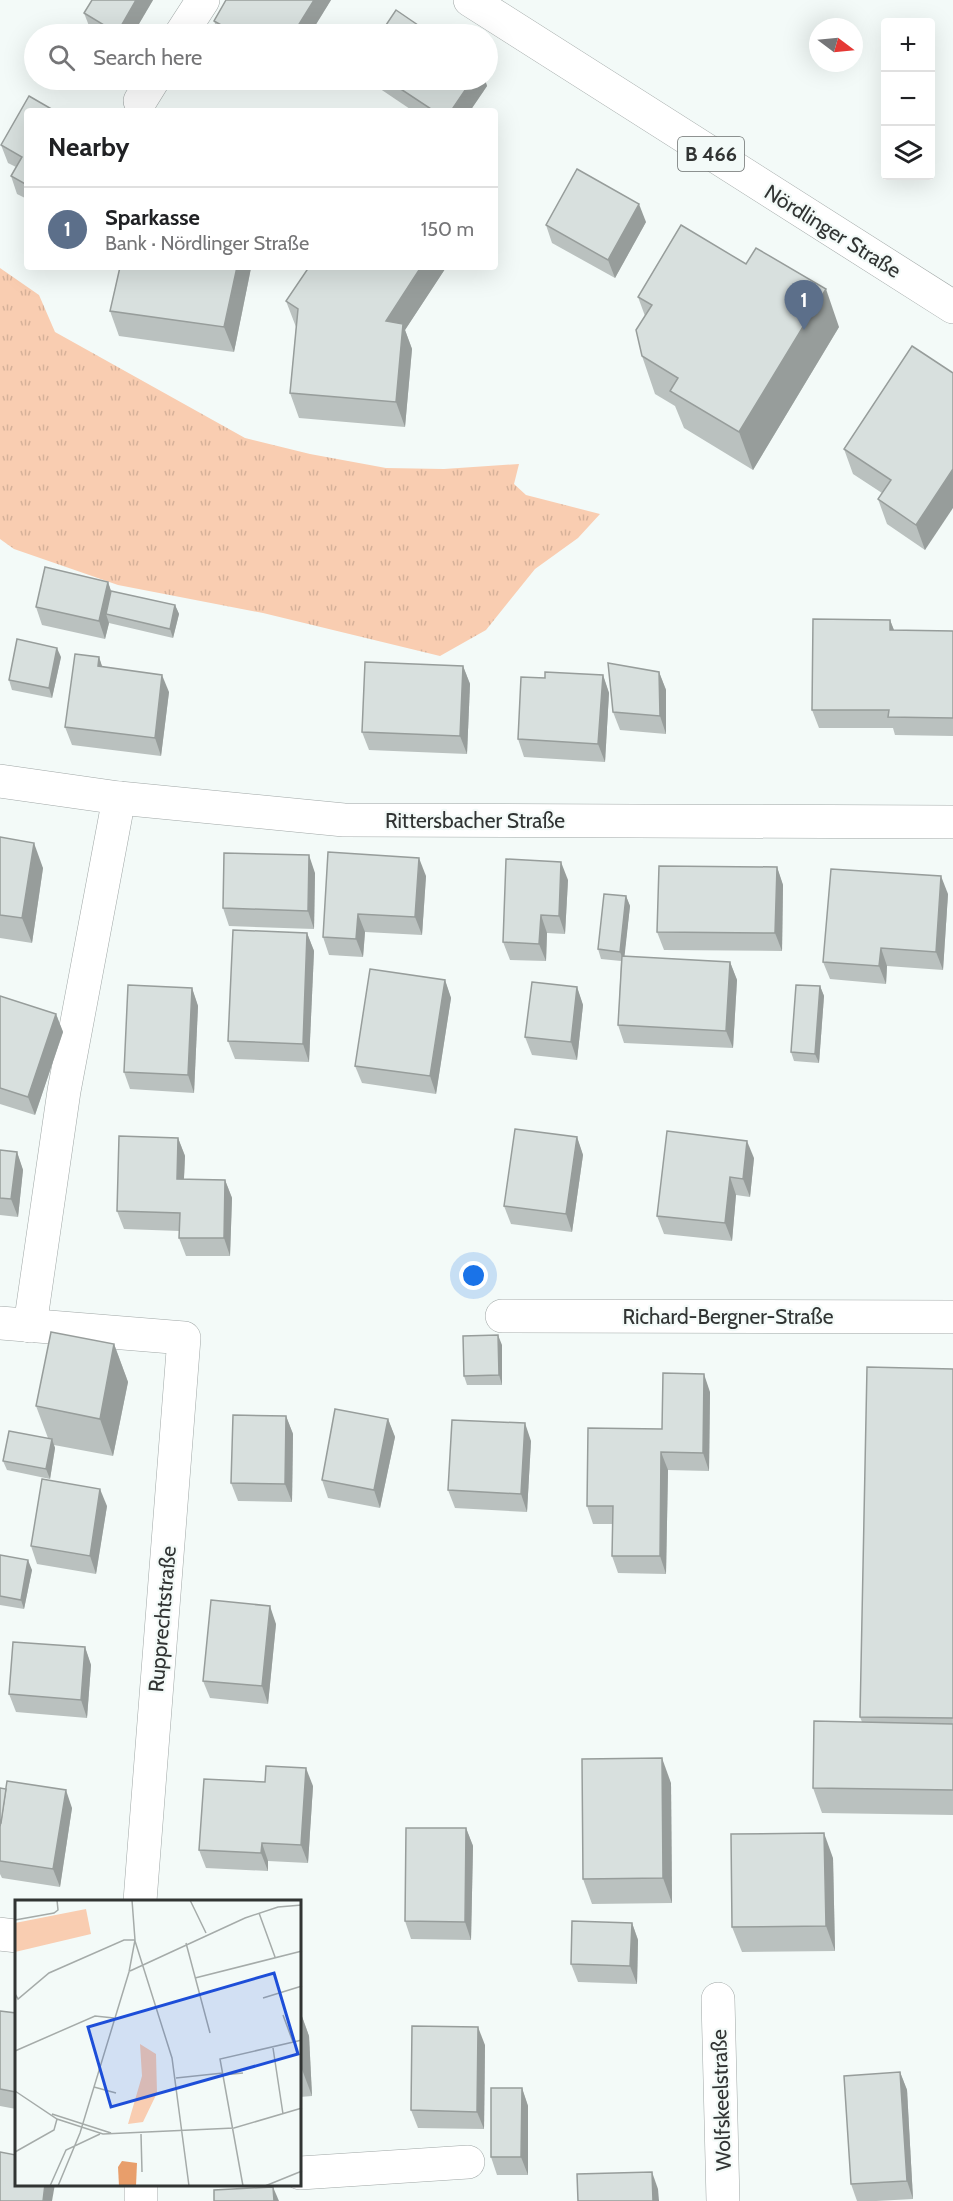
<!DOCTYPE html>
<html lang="en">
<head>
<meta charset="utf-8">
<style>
	:root { --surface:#fff; --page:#f2f2f2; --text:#202124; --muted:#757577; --line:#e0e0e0; --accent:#ea580c }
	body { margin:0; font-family:Cabin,sans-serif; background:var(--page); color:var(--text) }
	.controls { position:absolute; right:18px; top:18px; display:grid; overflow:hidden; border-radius:6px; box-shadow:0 6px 24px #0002 }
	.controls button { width:54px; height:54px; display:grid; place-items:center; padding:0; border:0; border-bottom:2px solid var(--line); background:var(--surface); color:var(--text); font:30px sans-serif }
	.compass { position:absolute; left:809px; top:18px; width:54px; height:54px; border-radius:50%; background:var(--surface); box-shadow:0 6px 24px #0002; rotate:106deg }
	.you { position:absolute; left:474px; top:1276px; width:21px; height:21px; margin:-15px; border:4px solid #fff; border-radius:50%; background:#1a73e8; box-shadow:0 0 0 9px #1a73e833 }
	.badge { display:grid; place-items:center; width:39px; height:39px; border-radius:50%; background:var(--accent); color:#fff; font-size:20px; font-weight:700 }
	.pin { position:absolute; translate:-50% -50px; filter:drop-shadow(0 2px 3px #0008) }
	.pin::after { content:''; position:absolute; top:32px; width:21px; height:18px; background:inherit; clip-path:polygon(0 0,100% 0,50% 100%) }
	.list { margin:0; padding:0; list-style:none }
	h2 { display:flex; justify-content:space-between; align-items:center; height:78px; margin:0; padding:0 24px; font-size:26px }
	h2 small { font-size:20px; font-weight:400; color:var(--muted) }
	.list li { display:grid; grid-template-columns:39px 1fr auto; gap:18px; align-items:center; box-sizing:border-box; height:84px; padding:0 24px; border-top:2px solid var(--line) }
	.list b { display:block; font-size:22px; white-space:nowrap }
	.list p { margin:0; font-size:20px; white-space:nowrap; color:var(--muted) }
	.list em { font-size:20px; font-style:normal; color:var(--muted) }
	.icon { flex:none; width:33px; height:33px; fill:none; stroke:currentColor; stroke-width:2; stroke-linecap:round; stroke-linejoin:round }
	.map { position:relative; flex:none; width:953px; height:2201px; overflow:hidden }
	.search { position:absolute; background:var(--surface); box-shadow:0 6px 24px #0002; left:24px; top:24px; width:474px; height:66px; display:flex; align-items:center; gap:15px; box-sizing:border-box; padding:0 21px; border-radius:33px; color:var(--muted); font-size:22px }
	.panel { position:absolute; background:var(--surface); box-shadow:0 6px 24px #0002; left:24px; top:108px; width:474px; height:162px; border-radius:6px }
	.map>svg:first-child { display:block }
	.grass { fill:url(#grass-tufts) }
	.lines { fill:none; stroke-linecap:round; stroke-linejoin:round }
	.minor-casing { stroke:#a0a7a6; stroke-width:34 }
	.major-casing { stroke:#a0a7a6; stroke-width:34 }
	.minor { stroke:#fff; stroke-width:33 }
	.major { stroke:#fff; stroke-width:33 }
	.wall { fill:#bac1bf }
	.shaded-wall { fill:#979d9b }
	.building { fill:#d8e0de; stroke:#979d9b; stroke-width:1.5 }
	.labels { text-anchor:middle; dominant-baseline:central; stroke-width:4.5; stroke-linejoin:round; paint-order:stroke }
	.shield { fill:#f3faf8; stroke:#6b6f6e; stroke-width:1.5 }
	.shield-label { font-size:20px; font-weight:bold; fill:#313433 }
	.street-label { font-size:21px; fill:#313433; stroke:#f3faf8 }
	.inset-road { fill:none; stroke:#a5aba9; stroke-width:1.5 }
	.view { fill:#1d4ed8; fill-opacity:0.15; stroke:#1d4ed8; stroke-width:3 }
	.inset-edge { fill:none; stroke:#313433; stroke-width:3 }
</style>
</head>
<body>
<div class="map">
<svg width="953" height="2201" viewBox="0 0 953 2201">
	<defs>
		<pattern id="grass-tufts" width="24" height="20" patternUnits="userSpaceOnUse" patternTransform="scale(1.5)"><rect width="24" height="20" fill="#f9cdb1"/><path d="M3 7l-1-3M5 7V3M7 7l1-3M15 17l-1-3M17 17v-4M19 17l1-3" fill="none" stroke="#d6b199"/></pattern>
	</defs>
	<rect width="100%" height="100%" fill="#f3faf8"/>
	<!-- grass -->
	<polygon class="grass" points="0,268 39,295 55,332 245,438 310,454 386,468 444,469 519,464 514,484 526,495 600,514 578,538 535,569 486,630 440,656 263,613 118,585 14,549 0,539"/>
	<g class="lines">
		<defs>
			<g id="minor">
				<polyline points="181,34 203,0"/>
				<polyline points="140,101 153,80"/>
				<polyline points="502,1316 953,1317"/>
				<polyline points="0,1323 184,1338 140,1901"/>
				<polyline points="30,1326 64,1091 119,798"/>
				<polyline points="0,1934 16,1936"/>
				<polyline points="718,1999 723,2201"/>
				<polyline points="300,2173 468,2162"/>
				<polyline points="141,2184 141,2201"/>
			</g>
			<g id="major">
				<polyline points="470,0 953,307"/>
				<polyline points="0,781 119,798 344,820 953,822"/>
			</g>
		</defs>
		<!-- minor casing -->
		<use href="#minor" class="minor-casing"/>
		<!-- major casing -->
		<use href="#major" class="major-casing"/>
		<!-- minor -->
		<use href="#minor" class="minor"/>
		<!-- major -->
		<use href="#major" class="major"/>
	</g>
	<!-- wall -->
	<g class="wall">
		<polygon points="153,0 133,34 96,34 91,31 84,13"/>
		<polygon points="331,0 310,34 219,34 214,21"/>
		<polygon points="367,80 485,80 487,86 470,111 413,111"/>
		<polygon points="27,111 27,199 17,194 11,176 16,167 8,163 1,145"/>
		<polygon points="646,222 615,278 552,243 546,225"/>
		<polygon points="120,267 250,267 251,268 234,352 119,336 110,311"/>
		<polygon points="445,269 405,330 412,349 405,427 299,418 290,393 296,327 286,301"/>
		<polygon points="638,297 839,327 753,470 684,428 675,406 655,394 642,356 645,316"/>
		<polygon points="953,373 925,550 887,524 878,499 882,493 853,474 844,449"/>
		<polygon points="108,582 111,591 175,605 179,614 173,638 109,623 105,639 42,625 36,607"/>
		<polygon points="890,620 894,630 953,631 953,736 895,735 893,728 819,728 812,710"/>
		<polygon points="61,657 52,698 12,690 9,680"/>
		<polygon points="99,657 102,667 169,692 161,756 72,745 65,727"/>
		<polygon points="463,666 470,684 467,754 369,750 362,732"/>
		<polygon points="659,672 666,690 666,734 620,730 613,712"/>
		<polygon points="603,675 609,693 605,762 524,757 518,739"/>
		<polygon points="0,837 43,868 32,943 0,938"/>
		<polygon points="328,852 426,876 422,935 365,932 363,957 329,955 323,937"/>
		<polygon points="777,867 783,885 782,951 664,950 657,932"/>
		<polygon points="315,873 314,929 229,926 223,908"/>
		<polygon points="568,880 565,934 547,933 546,961 510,960 503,942"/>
		<polygon points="948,894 943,970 887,966 886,984 830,979 823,962"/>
		<polygon points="626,896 630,906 624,956 730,962 737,980 733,1048 624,1043 618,1025 621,961 601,959 598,949"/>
		<polygon points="307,933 314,951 309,1062 235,1059 228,1041"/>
		<polygon points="445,980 451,998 436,1094 362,1083 355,1066"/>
		<polygon points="820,986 824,996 819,1063 794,1061 791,1052"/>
		<polygon points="577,987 583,1005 577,1060 532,1055 525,1037"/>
		<polygon points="192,988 198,1006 194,1093 130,1089 124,1072"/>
		<polygon points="0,996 56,1014 63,1032 35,1115 0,1104"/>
		<polygon points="577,1137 583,1155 572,1232 511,1224 504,1206"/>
		<polygon points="178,1138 185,1156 184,1179 225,1180 232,1198 230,1256 186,1256 179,1238 180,1231 124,1229 117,1211"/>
		<polygon points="0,1150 17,1152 23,1170 18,1217 0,1215"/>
		<polygon points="754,1158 750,1197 736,1195 732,1241 664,1234 657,1216"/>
		<polygon points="114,1344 128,1382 113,1456 54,1445 55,1448 50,1479 7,1470 3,1461 48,1438 36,1406"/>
		<polygon points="502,1345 502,1385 467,1385 464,1376"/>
		<polygon points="953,1369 953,1815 822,1813 813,1788 862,1722 860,1717"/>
		<polygon points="710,1392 709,1471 668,1470 666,1574 618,1573 612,1556 613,1524 593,1524 587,1506 662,1429"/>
		<polygon points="286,1416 293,1434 292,1502 238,1501 231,1483"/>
		<polygon points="388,1419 395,1437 380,1508 328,1498 322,1480"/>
		<polygon points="531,1441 527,1512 455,1508 448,1490"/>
		<polygon points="107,1506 96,1574 37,1564 31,1546"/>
		<polygon points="0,1555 32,1570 24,1609 0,1605"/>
		<polygon points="276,1624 268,1704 210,1698 203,1681"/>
		<polygon points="85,1647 91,1665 87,1718 16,1712 9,1694"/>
		<polygon points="671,1783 672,1903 592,1904 583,1879"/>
		<polygon points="313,1786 308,1863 268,1861 268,1871 206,1868 199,1850"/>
		<polygon points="0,1788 6,1789 72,1808 60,1887 2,1878 0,1874"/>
		<polygon points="466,1828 473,1846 471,1940 411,1939 405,1921"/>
		<polygon points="833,1858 835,1951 742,1952 732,1927"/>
		<polygon points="632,1923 638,1940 637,1984 578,1982 571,1964"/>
		<polygon points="0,2011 16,2013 16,2109 0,2106"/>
		<polygon points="300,2011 309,2036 312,2096 300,2097"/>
		<polygon points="485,2045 484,2129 418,2128 411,2110"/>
		<polygon points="900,2072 907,2090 913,2199 876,2201 857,2201 851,2184"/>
		<polygon points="522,2088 528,2106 528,2175 497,2175 491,2157"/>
	</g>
	<!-- shaded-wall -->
	<g class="shaded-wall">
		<polygon points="136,0 153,0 133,34 117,34 117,33"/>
		<polygon points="314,0 331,0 310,34 293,34"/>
		<polygon points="472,80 485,80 487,86 470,111 451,111"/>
		<polygon points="639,204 646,222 615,278 608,260"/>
		<polygon points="237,267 250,267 251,268 234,352 224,327"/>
		<polygon points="421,267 444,267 445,269 405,330 412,349 405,427 396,402 386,321"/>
		<polygon points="826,289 839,327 753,470 739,432"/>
		<polygon points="953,469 953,508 925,550 916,525"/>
		<polygon points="108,582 114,600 106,614 109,623 105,639 99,621"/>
		<polygon points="175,605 179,614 173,638 170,629"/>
		<polygon points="890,620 897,638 890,630"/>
		<polygon points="57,648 61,657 52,698 49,688"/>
		<polygon points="99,657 105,675 98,666"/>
		<polygon points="463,666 470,684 467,754 460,736"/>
		<polygon points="659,672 666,690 666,734 660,716"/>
		<polygon points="162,675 169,692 161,756 155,738"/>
		<polygon points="603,675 609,693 605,762 598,744"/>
		<polygon points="34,843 43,868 32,943 22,918"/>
		<polygon points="309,855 315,873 314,929 308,911"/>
		<polygon points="419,858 426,876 422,935 415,917"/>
		<polygon points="561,862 568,880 565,934 559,916"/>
		<polygon points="777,867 783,885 782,951 775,933"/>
		<polygon points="941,876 948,894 943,970 936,952"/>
		<polygon points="626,896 630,906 624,961 620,952"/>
		<polygon points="358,914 365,932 363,957 356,939"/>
		<polygon points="541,915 547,933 546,961 539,944"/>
		<polygon points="307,933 314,951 309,1062 303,1044"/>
		<polygon points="881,948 887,966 886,984 879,966"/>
		<polygon points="730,962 737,980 733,1048 726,1031"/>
		<polygon points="445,980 451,998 436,1094 430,1076"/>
		<polygon points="820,986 824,996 819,1063 815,1054"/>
		<polygon points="577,987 583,1005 577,1060 571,1042"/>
		<polygon points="192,988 198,1006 194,1093 188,1075"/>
		<polygon points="56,1014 63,1032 35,1115 28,1097"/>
		<polygon points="577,1137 583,1155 572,1232 566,1214"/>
		<polygon points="178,1138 185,1156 183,1197 177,1179"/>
		<polygon points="747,1141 754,1158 750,1197 743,1179"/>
		<polygon points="17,1152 23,1170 18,1217 11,1199"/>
		<polygon points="730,1177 736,1195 732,1241 725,1223"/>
		<polygon points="225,1180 232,1198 230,1256 224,1238"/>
		<polygon points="498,1335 502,1345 502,1385 499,1375"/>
		<polygon points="114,1344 128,1382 113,1456 100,1419"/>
		<polygon points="704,1374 710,1392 709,1471 703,1453"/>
		<polygon points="286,1416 293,1434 292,1502 285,1484"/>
		<polygon points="388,1419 395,1437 380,1508 374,1490"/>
		<polygon points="525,1423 531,1441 527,1512 521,1494"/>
		<polygon points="52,1439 55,1448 50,1479 46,1469"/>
		<polygon points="661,1452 668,1470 666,1574 660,1556"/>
		<polygon points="100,1489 107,1506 96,1574 90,1556"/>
		<polygon points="28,1560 32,1570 24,1609 21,1600"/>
		<polygon points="270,1606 276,1624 268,1704 262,1686"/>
		<polygon points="85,1647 91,1665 87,1718 81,1700"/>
		<polygon points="662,1758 671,1783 672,1903 663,1878"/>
		<polygon points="306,1768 313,1786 308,1863 301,1845"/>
		<polygon points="66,1790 72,1808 60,1887 53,1869"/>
		<polygon points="466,1828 473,1846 471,1940 465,1922"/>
		<polygon points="824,1833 833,1858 835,1951 826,1926"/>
		<polygon points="262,1843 268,1861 268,1871 261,1853"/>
		<polygon points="632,1923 638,1940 637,1984 630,1966"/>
		<polygon points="300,2011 309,2036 312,2096 300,2064"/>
		<polygon points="478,2027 485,2045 484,2129 477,2112"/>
		<polygon points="900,2072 907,2090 913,2199 907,2181"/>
		<polygon points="522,2088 528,2106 528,2175 521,2157"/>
		<polygon points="652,2172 658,2189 659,2201 653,2201"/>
		<polygon points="45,2184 55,2184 52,2201 43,2201"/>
		<polygon points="273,2187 279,2201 274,2201"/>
	</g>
	<!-- building -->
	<g class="building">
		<polygon points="92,0 136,0 117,33 84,13"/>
		<polygon points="226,0 314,0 293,34 237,34 214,21"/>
		<polygon points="396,10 431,34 380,34"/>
		<polygon points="387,80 472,80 451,111 434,111"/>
		<polygon points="29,96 55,111 27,111 27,185 11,176 22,157 1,145"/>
		<polygon points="577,169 639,204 608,260 546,225"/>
		<polygon points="681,225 746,264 756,248 826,289 739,432 670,391 678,378 642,356 636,330 652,305 638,297"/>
		<polygon points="120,267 237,267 224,327 110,311"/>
		<polygon points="309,267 421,267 386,321 403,324 396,402 290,393 298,309 286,301"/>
		<polygon points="912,346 953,373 953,469 916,525 878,499 891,480 844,449"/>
		<polygon points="45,567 108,582 99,621 36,607"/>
		<polygon points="111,591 175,605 170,629 106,614"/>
		<polygon points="813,619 890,620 890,630 953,631 953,718 888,717 889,710 812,710"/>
		<polygon points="17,639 57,648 49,688 9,680"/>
		<polygon points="75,654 99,657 98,666 162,675 155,738 65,727"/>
		<polygon points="365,662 463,666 460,736 362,732"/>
		<polygon points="608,663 659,672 660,716 613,712"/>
		<polygon points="545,672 603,675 598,744 518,739 521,677 545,678"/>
		<polygon points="0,837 34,843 22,918 0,915"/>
		<polygon points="328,852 419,858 415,917 358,914 356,939 323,937"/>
		<polygon points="224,853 309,855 308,911 223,908"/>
		<polygon points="506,859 561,862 559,916 541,915 539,944 503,942"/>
		<polygon points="659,866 777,867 775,933 657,932"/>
		<polygon points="831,869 941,876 936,952 881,948 879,966 823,962"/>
		<polygon points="604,894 626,896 620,952 598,949"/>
		<polygon points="233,930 307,933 303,1044 228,1041"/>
		<polygon points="622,956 730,962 726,1031 618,1025"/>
		<polygon points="370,969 445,980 430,1076 355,1066"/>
		<polygon points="532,982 577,987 571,1042 525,1037"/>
		<polygon points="128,985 192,988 188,1075 124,1072"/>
		<polygon points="796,985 820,986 815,1054 791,1052"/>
		<polygon points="0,996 56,1014 28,1097 0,1088"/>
		<polygon points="515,1129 577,1137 566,1214 504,1206"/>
		<polygon points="667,1131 747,1141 743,1179 730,1177 725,1223 657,1216"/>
		<polygon points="119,1136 178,1138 177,1179 225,1180 224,1238 179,1238 180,1213 117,1211"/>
		<polygon points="0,1150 17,1152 11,1199 0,1198"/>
		<polygon points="51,1332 114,1344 100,1419 36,1406"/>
		<polygon points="498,1335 499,1375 464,1376 463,1336"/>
		<polygon points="867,1367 953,1369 953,1718 860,1717"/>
		<polygon points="663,1373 704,1374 703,1453 661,1452 660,1556 612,1556 613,1506 587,1506 588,1428 662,1429"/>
		<polygon points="335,1409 388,1419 374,1490 322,1480"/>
		<polygon points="233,1415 286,1416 285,1484 231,1483"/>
		<polygon points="452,1420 525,1423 521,1494 448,1490"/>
		<polygon points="9,1431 52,1439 46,1469 3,1461"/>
		<polygon points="42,1479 100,1489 90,1556 31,1546"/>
		<polygon points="0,1555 28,1560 21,1600 0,1596"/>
		<polygon points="211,1600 270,1606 262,1686 203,1681"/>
		<polygon points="13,1642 85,1647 81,1700 9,1694"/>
		<polygon points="814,1721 953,1724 953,1790 813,1788"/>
		<polygon points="662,1758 663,1878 583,1879 582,1759"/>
		<polygon points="266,1766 306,1768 301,1845 262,1843 261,1853 199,1850 204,1779 265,1782"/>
		<polygon points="7,1781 66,1790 53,1869 0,1861 0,1827"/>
		<polygon points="0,1788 6,1789 1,1823 0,1823"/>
		<polygon points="406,1828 466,1828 465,1922 405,1921"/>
		<polygon points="824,1833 826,1926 732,1927 731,1834"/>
		<polygon points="572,1921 632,1923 630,1966 571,1964"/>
		<polygon points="0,2011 16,2013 16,2092 0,2089"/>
		<polygon points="412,2026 478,2027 477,2112 411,2110"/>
		<polygon points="900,2072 907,2181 851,2184 844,2076"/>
		<polygon points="491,2088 522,2088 521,2157 491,2157"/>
		<polygon points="0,2152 16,2155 16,2184 45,2184 43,2201 0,2201"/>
		<polygon points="652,2172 653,2201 578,2201 577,2174"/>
		<polygon points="273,2187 274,2201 214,2201 214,2190"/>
	</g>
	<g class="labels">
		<!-- shield labels -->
		<rect class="shield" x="678" y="137" width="66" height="34" rx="4.5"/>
		<g class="shield-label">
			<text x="711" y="154">B 466</text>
		</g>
		<!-- street labels -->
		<g class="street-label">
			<text transform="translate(833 231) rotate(32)">Nördlinger Straße</text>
			<text x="475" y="820">Rittersbacher Straße</text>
			<text x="728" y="1316">Richard-Bergner-Straße</text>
			<text transform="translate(162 1619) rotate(-85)">Rupprechtstraße</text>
			<text transform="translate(721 2100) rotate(-92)">Wolfskeelstraße</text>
		</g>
	</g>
	<!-- overview -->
	<g transform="translate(15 1900)">
		<rect width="286" height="286" fill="#f3faf8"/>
		<path d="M 125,144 L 141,154 L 142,193 L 128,222 L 113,224 L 127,176 Z" fill="#f9cdb1"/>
		<path d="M 71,9 L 76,34 L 0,52 L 0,23 Z" fill="#f9cdb1"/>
		<path d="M 107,261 L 122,263 L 121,286 L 104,286 L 103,267 Z" fill="#e89e6b"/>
		<path class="inset-road" d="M 175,0 L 191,33M 244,13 L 260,57M 0,20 L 39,13 L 43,10 L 42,0M 120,41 L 157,158 L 174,286M 171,43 L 195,133M 115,71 L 230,18 L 263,7 L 287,5M 180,78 L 287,51M 0,94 L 3,99 L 34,73 L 109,40 L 120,40M 248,98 L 287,86M 268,115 L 278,142M 258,148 L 268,214M 0,151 L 80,116 L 99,118M 208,175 L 228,173M 161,178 L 208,173M 79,187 L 101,193M 0,191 L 42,219 L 88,234 L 219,228 L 287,208M 37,214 L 96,233M 126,234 L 127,272M 0,252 L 39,230 L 42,219M 35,286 L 51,250 L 85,234M 43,286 L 65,233 L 114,72 L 120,40 L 117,0M 228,286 L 205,159 L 287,140M 250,286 L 287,271"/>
		<path class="view" d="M 259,73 L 283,154 L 96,207 L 73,127 Z"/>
		<rect width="286" height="286" class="inset-edge"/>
	</g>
</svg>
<div class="controls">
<button>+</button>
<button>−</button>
<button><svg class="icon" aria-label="layers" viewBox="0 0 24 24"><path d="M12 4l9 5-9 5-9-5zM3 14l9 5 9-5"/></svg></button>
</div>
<svg class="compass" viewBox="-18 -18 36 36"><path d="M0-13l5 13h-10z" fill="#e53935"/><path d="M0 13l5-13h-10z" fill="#757577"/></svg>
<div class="you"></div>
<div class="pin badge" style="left:804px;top:330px;background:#5c6f8a">1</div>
<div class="search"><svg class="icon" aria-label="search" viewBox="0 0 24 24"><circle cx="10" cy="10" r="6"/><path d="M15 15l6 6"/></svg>Search here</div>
<section class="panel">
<h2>Nearby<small></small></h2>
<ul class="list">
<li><span class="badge" style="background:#5c6f8a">1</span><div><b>Sparkasse</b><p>Bank · Nördlinger Straße</p></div><em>150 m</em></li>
</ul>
</section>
</div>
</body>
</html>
